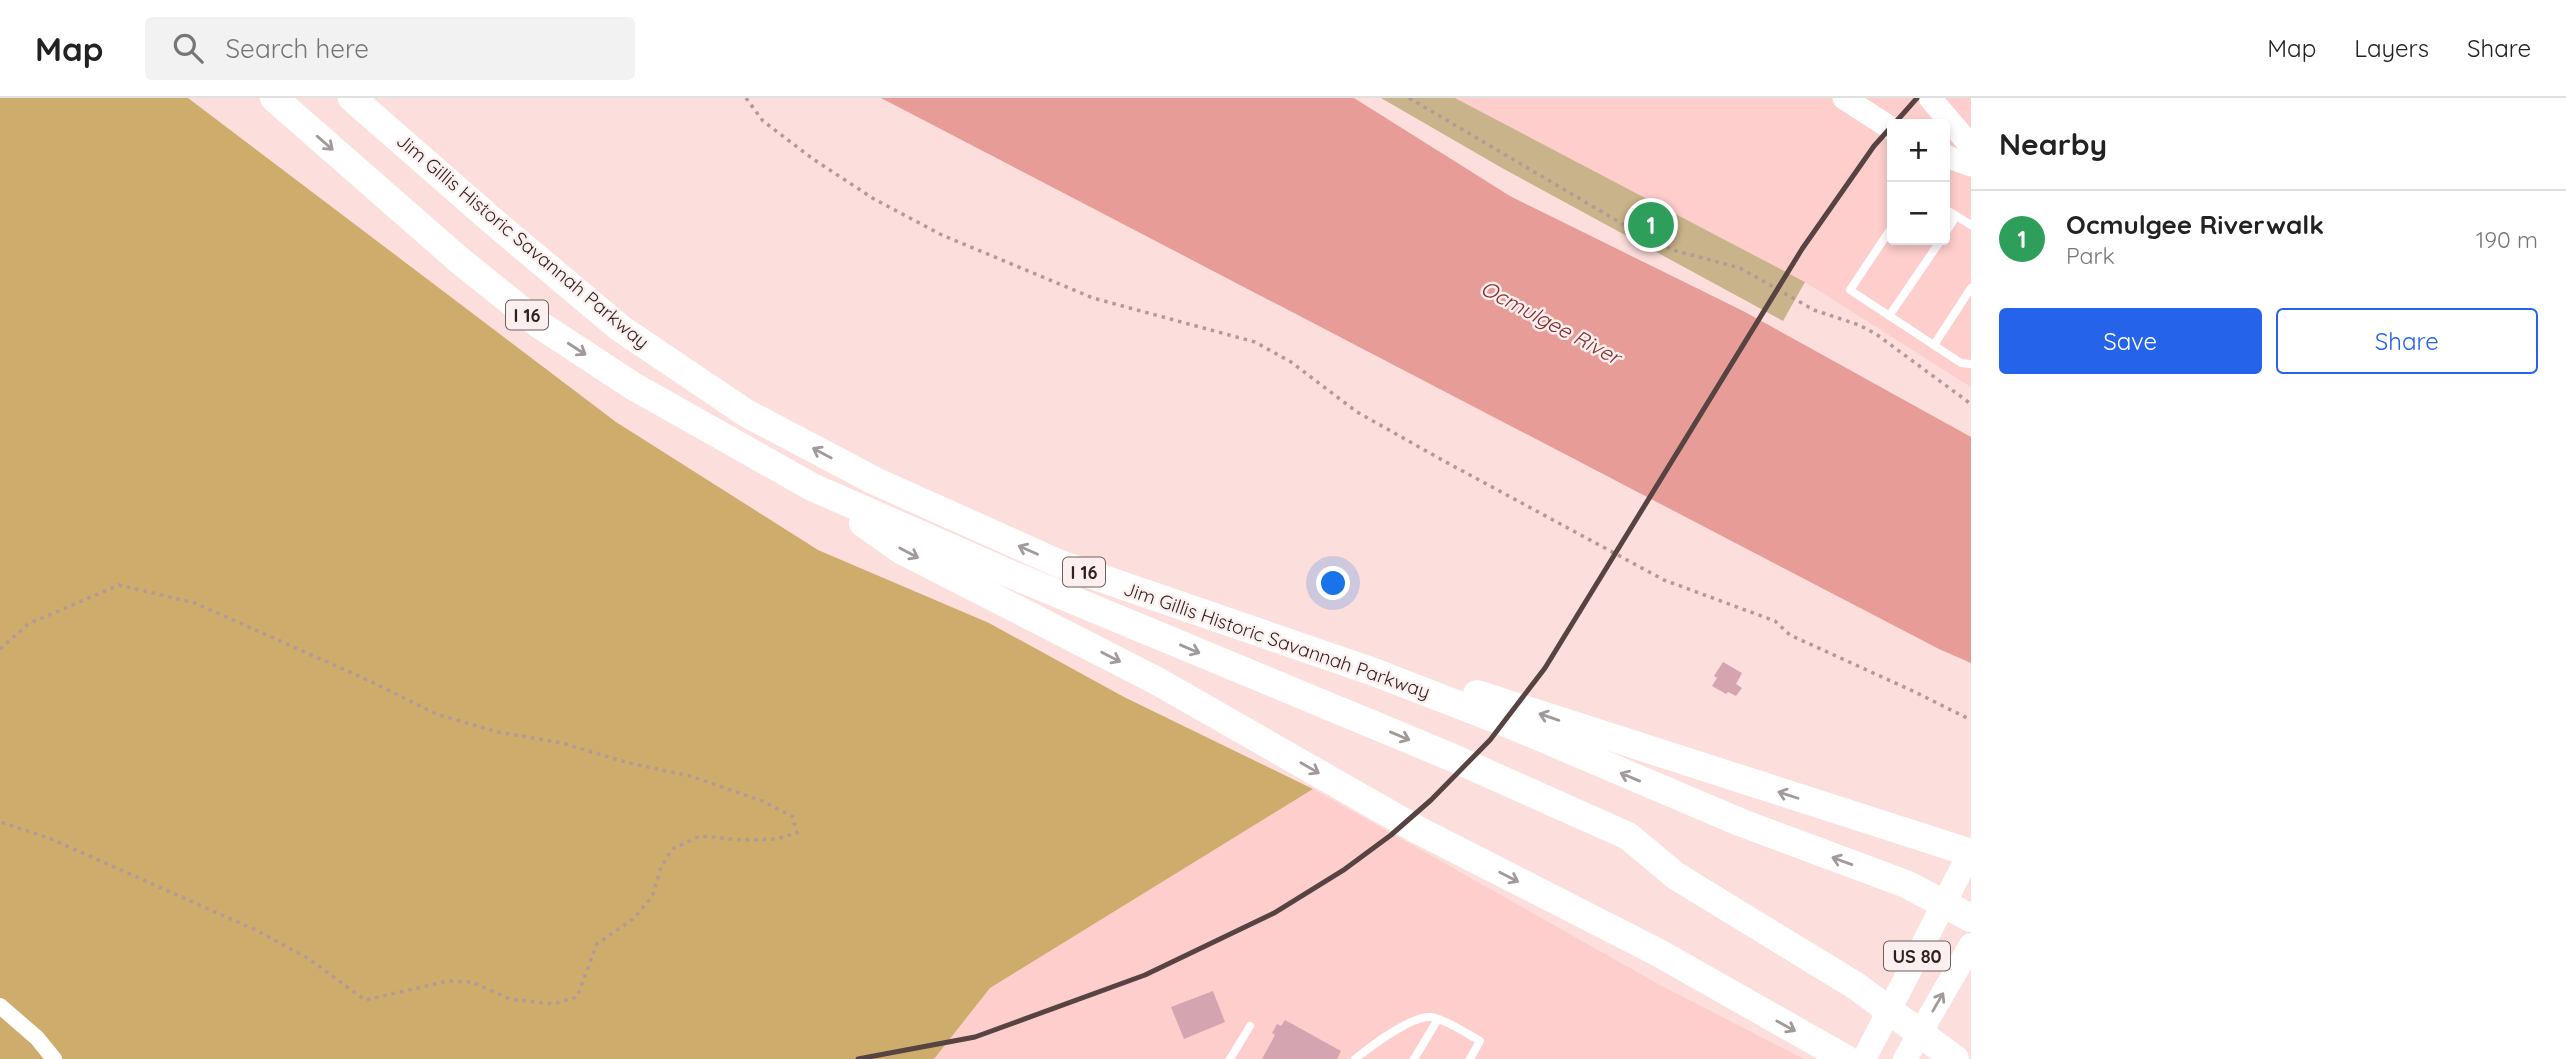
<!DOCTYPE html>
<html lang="en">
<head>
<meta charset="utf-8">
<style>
	:root { --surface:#fff; --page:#f2f2f2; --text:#222; --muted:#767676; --line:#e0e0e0; --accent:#2563eb }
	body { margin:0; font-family:Quicksand,sans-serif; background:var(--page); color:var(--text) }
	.controls { position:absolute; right:21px; top:21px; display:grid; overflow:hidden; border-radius:7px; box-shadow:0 4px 10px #0003 }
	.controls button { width:63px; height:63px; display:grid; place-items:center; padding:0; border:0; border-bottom:2px solid var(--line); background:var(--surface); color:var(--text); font:35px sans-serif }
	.you { position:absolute; left:1334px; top:486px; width:24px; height:24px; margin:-18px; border:5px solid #fff; border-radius:50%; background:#1a73e8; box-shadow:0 0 0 10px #1a73e833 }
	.badge { display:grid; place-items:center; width:46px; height:46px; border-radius:50%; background:var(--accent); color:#fff; font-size:23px; font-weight:700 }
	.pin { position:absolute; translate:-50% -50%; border:4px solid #fff; box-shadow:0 2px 7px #0006 }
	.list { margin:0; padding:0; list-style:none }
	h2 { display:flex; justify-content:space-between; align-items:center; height:91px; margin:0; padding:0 28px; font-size:30px }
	h2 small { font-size:23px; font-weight:400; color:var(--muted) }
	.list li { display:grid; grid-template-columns:46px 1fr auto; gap:21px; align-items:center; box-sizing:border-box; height:98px; padding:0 28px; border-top:2px solid var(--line) }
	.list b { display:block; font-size:26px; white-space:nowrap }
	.list p { margin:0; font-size:23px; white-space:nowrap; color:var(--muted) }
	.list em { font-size:23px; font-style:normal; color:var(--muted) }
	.actions { display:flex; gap:14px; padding:21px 28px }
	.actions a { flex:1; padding:16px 0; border:2px solid var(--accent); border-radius:7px; text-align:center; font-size:24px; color:var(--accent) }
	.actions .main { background:var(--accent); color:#fff }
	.icon { flex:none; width:38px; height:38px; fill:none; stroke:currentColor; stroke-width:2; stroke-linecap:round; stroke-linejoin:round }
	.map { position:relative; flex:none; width:1971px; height:961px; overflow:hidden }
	header { display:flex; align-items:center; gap:42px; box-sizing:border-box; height:98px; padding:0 35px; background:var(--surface); border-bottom:2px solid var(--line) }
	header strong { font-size:33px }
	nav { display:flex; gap:38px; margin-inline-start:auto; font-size:24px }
	.search { width:490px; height:63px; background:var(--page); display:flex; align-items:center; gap:18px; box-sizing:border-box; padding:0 24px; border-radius:7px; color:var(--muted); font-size:26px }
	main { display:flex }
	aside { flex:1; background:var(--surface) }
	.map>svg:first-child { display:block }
	.built { fill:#fdcecb; fill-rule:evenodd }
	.green { fill:#c9b38a }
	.forest { fill:#ceac6c }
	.water { fill:#e89c98 }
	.building { fill:#d4a5b1 }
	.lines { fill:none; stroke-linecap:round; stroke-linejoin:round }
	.path { stroke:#b39998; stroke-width:3.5; stroke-dasharray:3.5 5; stroke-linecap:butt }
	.lane { stroke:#fff; stroke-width:8 }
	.street { stroke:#fff; stroke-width:16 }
	.secondary { stroke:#fff; stroke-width:23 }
	.primary { stroke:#fff; stroke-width:24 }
	.highway { stroke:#fff; stroke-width:28 }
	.rail { stroke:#574342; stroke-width:5 }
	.oneway { stroke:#a29a9a }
	.labels { text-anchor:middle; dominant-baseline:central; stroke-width:5; stroke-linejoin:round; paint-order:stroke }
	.shield { fill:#fbf0ef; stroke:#6e5e5d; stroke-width:2 }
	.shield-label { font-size:18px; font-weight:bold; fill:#311f1e }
	.street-label { font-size:19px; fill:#311f1e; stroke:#fbf0ef }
	.water-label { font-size:21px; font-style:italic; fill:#842b2e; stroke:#fbf0ef }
</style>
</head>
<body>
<header>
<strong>Map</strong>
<div class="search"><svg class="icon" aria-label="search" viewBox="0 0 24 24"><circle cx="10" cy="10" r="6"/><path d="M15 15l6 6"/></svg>Search here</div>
<nav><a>Map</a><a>Layers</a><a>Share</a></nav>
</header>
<main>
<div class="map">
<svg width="1971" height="961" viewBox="0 0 1971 961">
	<rect width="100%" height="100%" fill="#fcdedc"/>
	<!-- built -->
	<g class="built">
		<path d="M 1455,0 L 1971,0 L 1971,289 L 1805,184 ZM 1892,26 L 1945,26 L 1945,142 L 1892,142 Z"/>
		<polygon points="1313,691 1660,887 1804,961 934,961 990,890"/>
	</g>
	<!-- green -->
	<polygon class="green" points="1381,0 1455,0 1805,184 1783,223 1502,70"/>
	<!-- forest -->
	<polygon class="forest" points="0,0 188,0 616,324 818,452 989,525 1124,599 1313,691 990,890 934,961 0,961"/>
	<!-- water -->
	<polygon class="water" points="881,0 1354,0 1510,98 1745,214 1971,339 1971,565 1939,551"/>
	<!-- building -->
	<g class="building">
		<polygon points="1723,564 1742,575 1736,586 1742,590 1736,598 1728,594 1726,596 1712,588 1717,580 1714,578"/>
		<polygon points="1213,893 1225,924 1184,941 1171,909"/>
		<polygon points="1285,922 1341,953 1337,961 1262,961 1275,937 1272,935 1277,926 1281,928"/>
	</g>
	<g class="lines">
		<!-- path -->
		<g class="path">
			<polyline points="746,0 763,23 813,61 874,101 942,137 1093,200 1255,244 1291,264 1357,314 1444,363 1664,482 1775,523 1790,537 1915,594 1971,622"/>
			<polyline points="1409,0 1626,128 1673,152 1740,170 1814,212 1859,227 1876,236 1971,306"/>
			<polyline points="0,551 28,526 119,487 195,505 372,584 436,616 498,634 562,645 629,665 690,678 762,703 792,718 797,735 776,741 741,742 700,738 672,751 661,769 652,799 633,821 597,846 577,899 553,906 510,901 472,884 448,883 365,902 309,861 258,833 49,740 0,724"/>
		</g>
		<!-- lane -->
		<g class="lane">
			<polyline points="1945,111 1971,127"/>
			<polyline points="1892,129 1850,192 1961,265 1971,266"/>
			<polyline points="1945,136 1956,118"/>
			<polyline points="1889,218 1941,142"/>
			<polyline points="1934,247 1971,190"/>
			<polyline points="1230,961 1250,928"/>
			<path d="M 1355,961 C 1370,949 1412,917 1431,919 C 1443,920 1468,936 1480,943 L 1470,961"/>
			<polyline points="1414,961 1438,921"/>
		</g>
		<!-- street -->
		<polyline class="street" points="0,908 37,940 54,961"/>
		<!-- secondary -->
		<g class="secondary">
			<polyline points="1844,0 1892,31"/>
			<polyline points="1930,0 1971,48"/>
			<polyline points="1945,58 1971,67"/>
		</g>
		<!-- primary -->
		<g class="primary">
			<polyline points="1864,961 1971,753"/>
			<polyline points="1905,961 1971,847"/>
		</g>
		<!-- highway -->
		<g class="highway">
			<polyline points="274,0 458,161 540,227 633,288 812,389 1008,475 1451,659 1628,738 1676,778 1856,888 1955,961"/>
			<polyline points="352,0 495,125 620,230 746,315 875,383 1060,466 1374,574 1516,629 1742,725 1906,786 1971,820"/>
			<polyline points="863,425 901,452 1157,583 1416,731 1659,855 1846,961"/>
			<polyline points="1477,596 1971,755"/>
		</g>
		<!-- rail -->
		<g class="rail">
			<polyline points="1894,26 1917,0"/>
			<polyline points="858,961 975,939 1145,877 1274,815 1345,771 1391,737 1431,702 1490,642 1545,570 1802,151 1874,48 1892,28"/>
		</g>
	</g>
	<!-- one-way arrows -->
	<defs><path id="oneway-shaft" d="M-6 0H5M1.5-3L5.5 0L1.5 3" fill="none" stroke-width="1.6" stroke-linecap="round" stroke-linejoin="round" transform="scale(1.75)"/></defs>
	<g class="oneway">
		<use href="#oneway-shaft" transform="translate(325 45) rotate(41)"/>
		<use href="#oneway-shaft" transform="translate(577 251) rotate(33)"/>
		<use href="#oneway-shaft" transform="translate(822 355) rotate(-152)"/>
		<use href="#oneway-shaft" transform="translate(1028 452) rotate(-156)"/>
		<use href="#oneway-shaft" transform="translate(909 455) rotate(28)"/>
		<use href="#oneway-shaft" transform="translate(1190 551) rotate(23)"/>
		<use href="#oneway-shaft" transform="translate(1111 559) rotate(27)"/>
		<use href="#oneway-shaft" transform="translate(1549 619) rotate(-161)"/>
		<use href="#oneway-shaft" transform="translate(1400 638) rotate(23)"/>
		<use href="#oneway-shaft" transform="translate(1310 670) rotate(30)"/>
		<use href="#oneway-shaft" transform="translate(1630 679) rotate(-157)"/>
		<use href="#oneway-shaft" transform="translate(1788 697) rotate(-162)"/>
		<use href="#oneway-shaft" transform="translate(1842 763) rotate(-160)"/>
		<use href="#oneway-shaft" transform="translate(1509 779) rotate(27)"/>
		<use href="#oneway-shaft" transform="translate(1938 904) rotate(-60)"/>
		<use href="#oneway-shaft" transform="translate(1786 928) rotate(29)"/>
	</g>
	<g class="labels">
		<!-- shield labels -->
		<g class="shield">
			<rect x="506" y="202.5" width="42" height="29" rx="5"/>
			<rect x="1063" y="459.5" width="42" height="29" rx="5"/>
			<rect x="1884" y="843.5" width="66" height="29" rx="5"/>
		</g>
		<g class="shield-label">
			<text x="527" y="217">I 16</text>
			<text x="1084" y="474">I 16</text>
			<text x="1917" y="858">US 80</text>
		</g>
		<!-- street labels -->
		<g class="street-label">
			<text transform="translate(523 143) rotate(40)">Jim Gillis Historic Savannah Parkway</text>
			<text transform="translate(1277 542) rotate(19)">Jim Gillis Historic Savannah Parkway</text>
		</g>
		<!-- water labels -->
		<g class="water-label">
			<text transform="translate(1551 224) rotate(28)">Ocmulgee River</text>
		</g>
	</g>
</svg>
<div class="controls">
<button>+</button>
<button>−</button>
</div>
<div class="you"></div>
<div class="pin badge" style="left:1651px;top:127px;background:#2e9e5b">1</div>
</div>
<aside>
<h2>Nearby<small></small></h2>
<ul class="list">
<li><span class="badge" style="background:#2e9e5b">1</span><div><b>Ocmulgee Riverwalk</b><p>Park</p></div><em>190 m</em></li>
</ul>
<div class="actions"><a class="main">Save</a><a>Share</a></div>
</aside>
</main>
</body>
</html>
